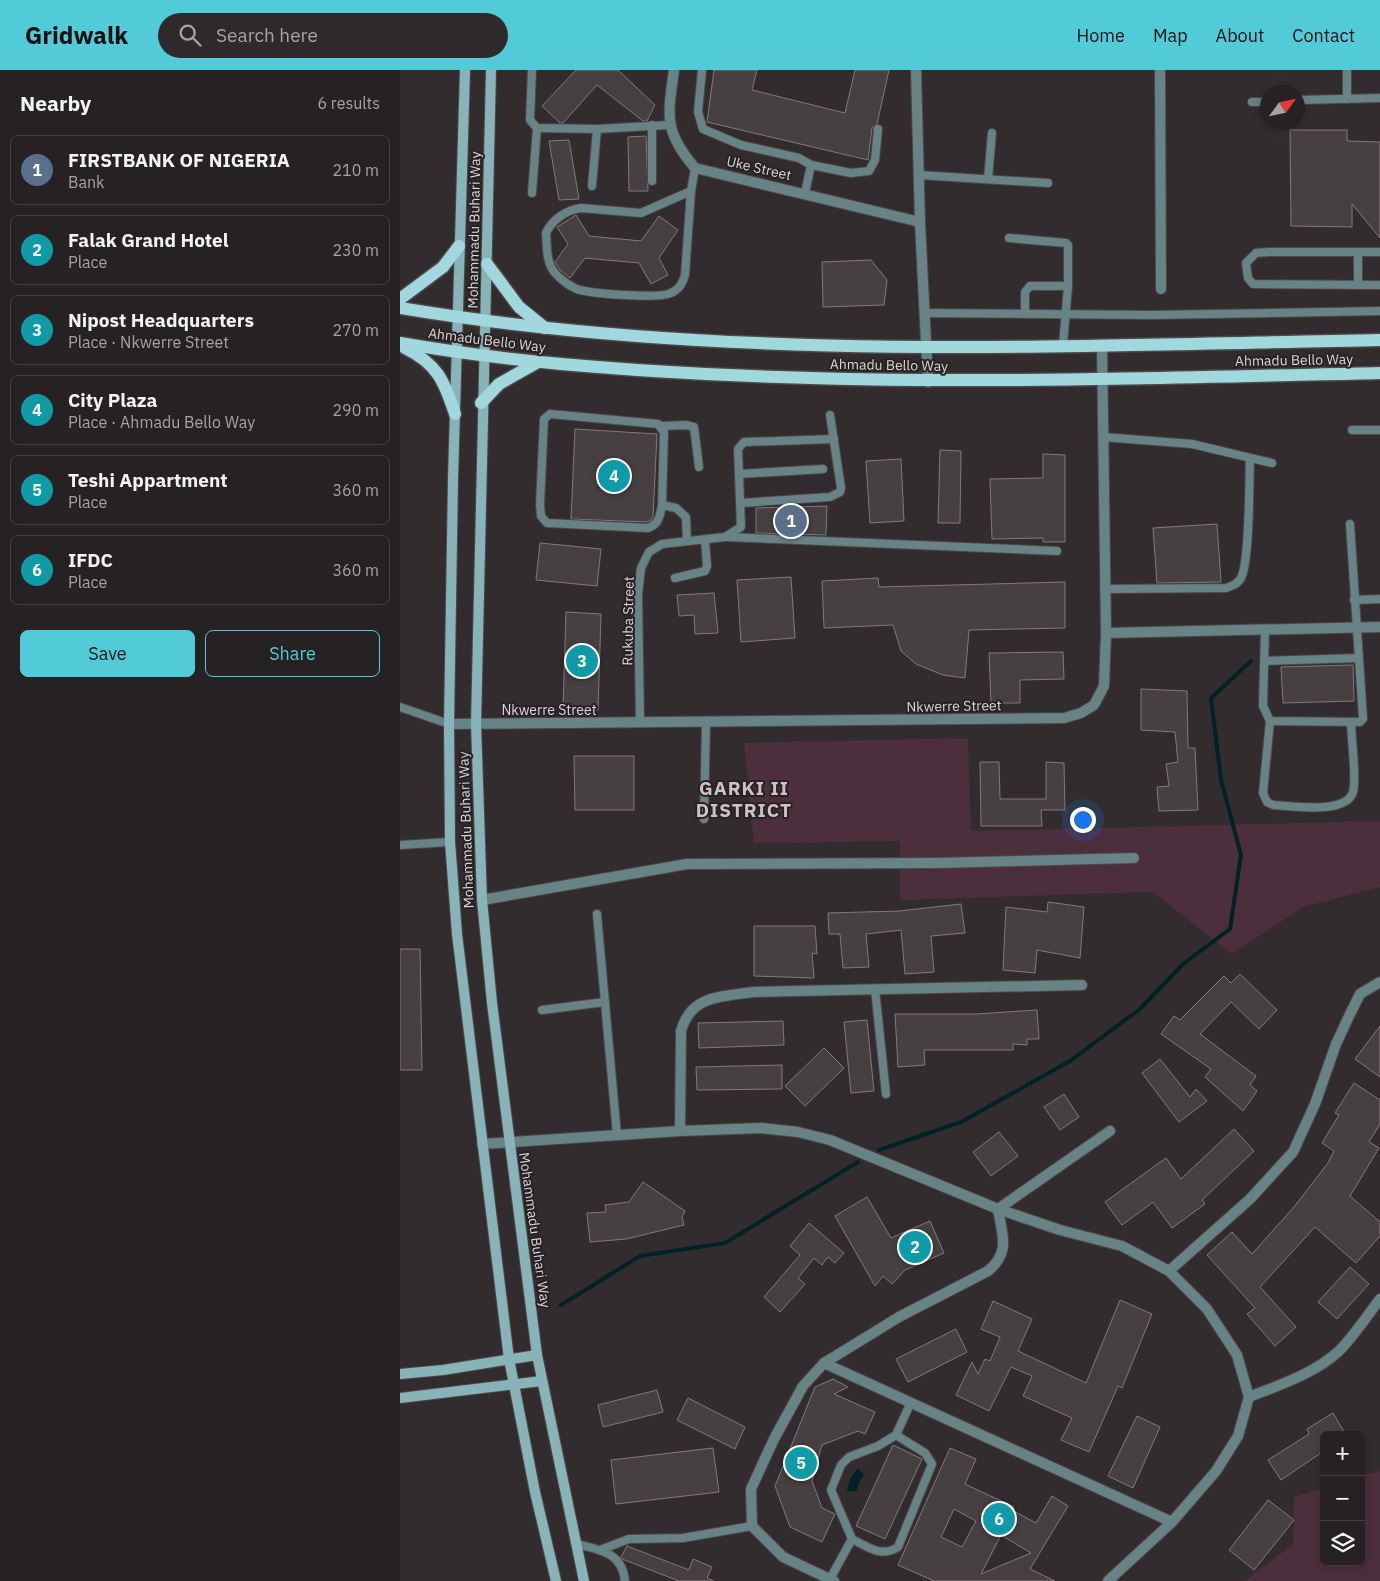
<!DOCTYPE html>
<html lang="en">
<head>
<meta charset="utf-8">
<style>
	:root { --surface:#262123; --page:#2e292b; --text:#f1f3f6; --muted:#a4a3a6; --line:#423e41; --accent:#52cbd8 }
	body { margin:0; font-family:"IBM Plex Sans",sans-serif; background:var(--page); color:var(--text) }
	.controls { position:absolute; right:15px; bottom:15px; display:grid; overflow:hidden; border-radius:8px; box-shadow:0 2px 8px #0003 }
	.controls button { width:45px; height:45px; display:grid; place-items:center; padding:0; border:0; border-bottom:1px solid var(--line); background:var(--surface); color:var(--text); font:25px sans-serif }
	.compass { position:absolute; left:860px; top:15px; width:45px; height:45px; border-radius:50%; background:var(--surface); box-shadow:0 2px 8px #0003; rotate:57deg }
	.you { position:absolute; left:682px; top:749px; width:18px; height:18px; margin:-12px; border:4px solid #fff; border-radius:50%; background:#1a73e8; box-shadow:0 0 0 8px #1a73e833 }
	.badge { display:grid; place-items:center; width:32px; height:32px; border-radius:50%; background:var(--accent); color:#fff; font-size:16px; font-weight:700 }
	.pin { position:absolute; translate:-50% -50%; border:2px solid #fff; box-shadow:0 1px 5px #0006 }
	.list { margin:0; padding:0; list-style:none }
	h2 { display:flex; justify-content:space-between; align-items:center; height:65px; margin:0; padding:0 20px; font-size:21px }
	h2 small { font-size:16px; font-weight:400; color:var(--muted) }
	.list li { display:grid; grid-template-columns:32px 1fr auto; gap:15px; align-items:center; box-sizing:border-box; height:70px; margin:0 10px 10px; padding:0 10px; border:1px solid var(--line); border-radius:8px }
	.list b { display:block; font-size:19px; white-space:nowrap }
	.list p { margin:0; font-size:16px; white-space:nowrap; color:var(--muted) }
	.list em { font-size:16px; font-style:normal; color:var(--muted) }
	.actions { display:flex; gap:10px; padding:15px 20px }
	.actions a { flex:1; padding:11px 0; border:1px solid var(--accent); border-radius:8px; text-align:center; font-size:18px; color:var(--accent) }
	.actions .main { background:var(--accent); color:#111 }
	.icon { flex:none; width:28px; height:28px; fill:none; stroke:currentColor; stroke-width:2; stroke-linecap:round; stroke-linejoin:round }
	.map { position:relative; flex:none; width:980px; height:1511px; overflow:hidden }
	header { display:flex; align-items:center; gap:30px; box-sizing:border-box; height:70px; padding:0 25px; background:var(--accent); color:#111 }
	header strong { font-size:24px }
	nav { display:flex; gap:28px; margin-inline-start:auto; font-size:18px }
	.search { width:350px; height:45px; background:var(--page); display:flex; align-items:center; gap:12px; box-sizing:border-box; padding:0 18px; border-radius:28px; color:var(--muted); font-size:19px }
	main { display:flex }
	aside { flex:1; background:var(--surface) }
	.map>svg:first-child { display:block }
	.green { fill:#4c2e3c }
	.water { fill:#002226 }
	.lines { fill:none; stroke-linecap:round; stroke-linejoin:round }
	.stream { stroke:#002226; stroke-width:4 }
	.building { fill:#474043; stroke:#82797d; fill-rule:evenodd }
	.lane-casing { stroke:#4e474a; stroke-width:10 }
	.street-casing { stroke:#4e474a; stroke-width:12 }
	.secondary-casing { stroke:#4e474a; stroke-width:12 }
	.primary-casing { stroke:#4e474a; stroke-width:15 }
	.lane { stroke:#688386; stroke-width:8 }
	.street { stroke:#688386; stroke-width:10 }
	.secondary { stroke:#88b3b8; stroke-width:10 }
	.primary { stroke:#a0d8de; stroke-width:12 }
	.labels { text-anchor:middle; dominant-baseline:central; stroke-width:4; stroke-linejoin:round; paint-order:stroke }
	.street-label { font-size:14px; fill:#dbd6d8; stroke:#292225 }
	.district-label { font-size:19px; font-weight:bold; letter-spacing:1px; fill:#cdc3c7; stroke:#292225 }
</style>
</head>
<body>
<header>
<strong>Gridwalk</strong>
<div class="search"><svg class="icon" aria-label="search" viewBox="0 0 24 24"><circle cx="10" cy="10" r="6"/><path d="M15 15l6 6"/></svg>Search here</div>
<nav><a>Home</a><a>Map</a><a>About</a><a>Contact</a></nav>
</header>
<main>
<aside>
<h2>Nearby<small>6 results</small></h2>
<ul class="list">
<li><span class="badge" style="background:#5c6f8a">1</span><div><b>FIRSTBANK OF NIGERIA</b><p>Bank</p></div><em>210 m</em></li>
<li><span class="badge" style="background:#0f9aa8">2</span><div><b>Falak Grand Hotel</b><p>Place</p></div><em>230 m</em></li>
<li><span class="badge" style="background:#0f9aa8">3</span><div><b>Nipost Headquarters</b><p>Place · Nkwerre Street</p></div><em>270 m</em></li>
<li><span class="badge" style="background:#0f9aa8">4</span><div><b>City Plaza</b><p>Place · Ahmadu Bello Way</p></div><em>290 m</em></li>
<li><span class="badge" style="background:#0f9aa8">5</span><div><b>Teshi Appartment</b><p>Place</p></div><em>360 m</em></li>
<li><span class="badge" style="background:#0f9aa8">6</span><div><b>IFDC</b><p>Place</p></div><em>360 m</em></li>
</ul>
<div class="actions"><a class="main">Save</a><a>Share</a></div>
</aside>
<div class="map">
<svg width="980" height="1511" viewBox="0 0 980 1511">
	<rect width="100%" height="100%" fill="#332c2f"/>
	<!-- green -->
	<g class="green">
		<polygon points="568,668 571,761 980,751 980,817 903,837 832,884 753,822 500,830 500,771 354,773 344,673"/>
		<polygon points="980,1401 980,1511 845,1511 893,1474 894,1427 924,1418 924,1492 961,1492 961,1406"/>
	</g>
	<!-- water -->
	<polygon class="water" points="458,1398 464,1405 458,1414 457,1421 447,1421 450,1409"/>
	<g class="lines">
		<!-- stream -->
		<g class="stream">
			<polyline points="479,1080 561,1052 670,991 740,939 783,894 830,859 841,785 821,710 811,628 851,591"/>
			<polyline points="161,1235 240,1186 325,1173 458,1092"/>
		</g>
	</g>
	<!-- building -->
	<g class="building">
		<polygon points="176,0 218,0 255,35 247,51 243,51 197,15 163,53 160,53 142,36"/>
		<polygon points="314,0 357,0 352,20 445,43 455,0 489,0 477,54 472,58 468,90 307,52"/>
		<polygon points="890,60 947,60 947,71 980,72 980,168 952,134 952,157 891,156"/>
		<polygon points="246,66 248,121 229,121 228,67"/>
		<polygon points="169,70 179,129 159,130 149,71"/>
		<polygon points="176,145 189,166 241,171 259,146 278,160 259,188 268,205 251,214 239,193 185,188 170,208 160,200 155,192 168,174 157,157"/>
		<polygon points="471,190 487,210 484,235 423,237 422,192"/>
		<polygon points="175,359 257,364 253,447 251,450 247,452 171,449"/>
		<polygon points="540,380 561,381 560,453 538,453"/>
		<polygon points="643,384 665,385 665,472 643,472 643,468 592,469 590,409 643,408"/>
		<polygon points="501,389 504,451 470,453 466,391"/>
		<polygon points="427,436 426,465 356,463 356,438"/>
		<polygon points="817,454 821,512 757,513 753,458"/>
		<polygon points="140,473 201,479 197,516 136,510"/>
		<polygon points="391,507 395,568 341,572 337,510"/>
		<polygon points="478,508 479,517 665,512 665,558 569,560 565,608 543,605 516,594 501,581 493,555 424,558 422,511"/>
		<polygon points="314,523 318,563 295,564 294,545 279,546 277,525"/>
		<polygon points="166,542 201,544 198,640 163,639"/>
		<polygon points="663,582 664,609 620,610 620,633 591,633 589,583"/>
		<polygon points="953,595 954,631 883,633 881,597"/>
		<polygon points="741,619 787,621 788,678 795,678 798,740 759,741 757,717 769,716 766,694 778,692 775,662 741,660"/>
		<polygon points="174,686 234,686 234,740 175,740"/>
		<polygon points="580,692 599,692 600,729 646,729 646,692 664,693 665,740 641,740 642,756 581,756"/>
		<polygon points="648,832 684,837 680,888 637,880 635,903 603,900 606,837 647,842"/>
		<polygon points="561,834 565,863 531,866 534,902 505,904 501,860 466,864 469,897 443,898 440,864 429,864 428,843 499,841"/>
		<polygon points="354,856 415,856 417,884 412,883 414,908 354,906"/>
		<polygon points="0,879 20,879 22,1000 0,1000"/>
		<polygon points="840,904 877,940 859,959 831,932 800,964 856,1006 850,1015 857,1021 843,1041 805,1007 811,999 761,964 774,946 780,950 824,906 831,913"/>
		<polygon points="637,940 639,969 627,969 627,975 613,974 613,980 524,980 525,995 498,997 495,944 576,944"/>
		<polygon points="467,950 474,1021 451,1023 444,952"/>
		<polygon points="383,951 384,975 299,978 298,953"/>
		<polygon points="980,956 980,1007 955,989"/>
		<polygon points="424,978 444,998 405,1036 385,1016"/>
		<polygon points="760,989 790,1027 796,1019 807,1031 779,1052 742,1003"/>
		<polygon points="382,995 382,1019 297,1020 296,997"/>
		<polygon points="954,1013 980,1030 980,1054 969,1072 979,1078 950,1126 980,1152 980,1166 956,1193 915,1157 860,1217 896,1257 875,1276 847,1244 855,1238 807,1185 832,1162 852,1184 894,1137 928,1093 934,1081 922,1073 939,1045 935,1043"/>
		<polygon points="664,1024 679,1047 660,1060 644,1037"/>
		<polygon points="834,1059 854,1081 802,1130 805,1134 772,1158 753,1132 722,1155 705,1132 766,1088 781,1109"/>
		<polygon points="599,1062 618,1086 591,1106 573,1082"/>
		<polygon points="243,1112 285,1141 282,1147 284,1155 226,1169 190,1172 187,1143 206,1142 205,1135 229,1132"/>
		<polygon points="467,1127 491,1168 530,1151 544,1183 505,1200 492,1214 483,1206 475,1216 435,1146"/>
		<polygon points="409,1153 444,1183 435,1193 428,1187 422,1195 414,1188 398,1208 405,1214 380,1242 364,1227 400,1185 390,1176"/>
		<polygon points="950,1197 969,1214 937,1249 918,1232"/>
		<polygon points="720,1230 752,1244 722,1318 718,1316 689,1382 661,1370 672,1348 623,1326 632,1306 611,1297 589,1341 556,1325 572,1292 578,1304 585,1289 590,1291 600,1267 581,1259 593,1231 632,1249 618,1281 686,1313"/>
		<polygon points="556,1259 567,1282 508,1312 496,1289"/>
		<polygon points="433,1309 448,1317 434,1324 475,1342 465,1364 458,1361 422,1375 412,1411 422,1438 435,1444 422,1472 390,1457 375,1416 415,1317"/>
		<polygon points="257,1320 263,1342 203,1357 198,1335"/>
		<polygon points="288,1328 345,1357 335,1379 277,1350"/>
		<polygon points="933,1343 946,1365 924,1365 924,1381 881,1410 868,1390 909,1364 907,1359"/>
		<polygon points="737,1346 760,1357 733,1418 708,1406"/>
		<polygon points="493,1375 522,1389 485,1469 456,1456"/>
		<polygon points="313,1378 319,1422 216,1434 211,1390"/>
		<path d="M 550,1378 L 576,1389 L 565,1414 L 614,1437 L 612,1440 L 636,1453 L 652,1426 L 668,1436 L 630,1499 L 655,1511 L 534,1511 L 498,1495 ZM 554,1439 L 576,1451 L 562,1477 L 541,1467 ZM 601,1465 L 631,1483 L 581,1504 Z"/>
		<polygon points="868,1430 894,1450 854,1500 829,1480"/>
		<polygon points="227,1476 289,1500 293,1489 312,1497 307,1508 314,1511 279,1511 222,1489 221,1487"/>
	</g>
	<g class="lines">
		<defs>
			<g id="lane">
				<polyline points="132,0 130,50 137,58 197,59 269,55"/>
				<polyline points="302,0 298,42 303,59 341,75 399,88 411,95 405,123"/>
				<polyline points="947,0 947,29"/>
				<polyline points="898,30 980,28"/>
				<polyline points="852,32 868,32"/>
				<polyline points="252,55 252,111"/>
				<polyline points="411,95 451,103 469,101 475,90 478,59"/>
				<polyline points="519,105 648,113"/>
				<polyline points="588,109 592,63"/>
				<polyline points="192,116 197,59"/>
				<path d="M 291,121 L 241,143 L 181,138 C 166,140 152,150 146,163 C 147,176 146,193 155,203 C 161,210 172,218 180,220 C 196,224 254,228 268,224 C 278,221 282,215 285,205 L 291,121 L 295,98"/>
				<polyline points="132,123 137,58"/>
				<polyline points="609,168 666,173 668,175 668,216 663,275"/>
				<polyline points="980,182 869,182 856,183 846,193 848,208 853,214 980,215"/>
				<polyline points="958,215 958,182"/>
				<polyline points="524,243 751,245 980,241"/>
				<polyline points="625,244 625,222 630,216 668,216"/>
				<polyline points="262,356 286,355 294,357 299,397"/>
				<polyline points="952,360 980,360"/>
				<polyline points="703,367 792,374 872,393"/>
				<polyline points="339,404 423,399"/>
				<polyline points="341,433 430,427 440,422 441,418 430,345"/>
				<path d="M 262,435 C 260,446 259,454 248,458 L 147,453 L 141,446 L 140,435 L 144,349 L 150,344 L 258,354 L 264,362 L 262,435 L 276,438 L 286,447 L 287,471"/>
				<polyline points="327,467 657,481"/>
				<polyline points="275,508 305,501 307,496 305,471"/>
				<path d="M 704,519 L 826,518 C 832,516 838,514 841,508 C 850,491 849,411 850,388"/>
				<polyline points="954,530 980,529"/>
				<polyline points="865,559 863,636 870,651 960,652 963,649 950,454"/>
				<polyline points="865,591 959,588"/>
				<polyline points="0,637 49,654"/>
				<path d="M 870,651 L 863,723 L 867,732 L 873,735 C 892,736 946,745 953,722 C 957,708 951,668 951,652"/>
				<polyline points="240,653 238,524 241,498 249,482 262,474 325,467 341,457 338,379 344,372 434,369"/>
				<polyline points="304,749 306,652"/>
				<polyline points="0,775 50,772"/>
				<polyline points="197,844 217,1065"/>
				<polyline points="475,919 486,1024"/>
				<polyline points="142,940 205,932"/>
				<path d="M 496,1365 L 525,1383 L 532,1394 L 498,1477 C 481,1488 468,1477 452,1469 L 431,1420 L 441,1395 L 449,1387 L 478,1376 L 496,1365 L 511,1332"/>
				<path d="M 176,1474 C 200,1480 222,1482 225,1511"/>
				<polyline points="200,1480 229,1469 283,1468 352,1456"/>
				<polyline points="430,1509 452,1469"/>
			</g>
			<g id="street">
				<path d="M 274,0 C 268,45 263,61 295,98 L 520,152"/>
				<polyline points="516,0 520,152 528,312"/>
				<polyline points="760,0 761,219"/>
				<polyline points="706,563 980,557"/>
				<polyline points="49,654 664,648 681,643 694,635 704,616 706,563 702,275"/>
				<polyline points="82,830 287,794 536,793 734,788"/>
				<path d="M 280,1061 L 281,961 C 291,925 321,927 353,922 L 682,915"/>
				<polyline points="82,1074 280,1061 361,1058 398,1062 430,1070 598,1139 660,1160 722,1176 769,1201 807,1239 837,1285 849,1327 838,1366 816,1401 772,1452 708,1511"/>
				<polyline points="769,1201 850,1129 893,1082 915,1034 936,974 950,944 960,924 980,912"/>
				<polyline points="424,1293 772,1452"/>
				<path d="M 849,1327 C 879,1315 914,1304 939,1281 C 954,1266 967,1246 980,1229"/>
				<path d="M 434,1511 L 383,1487 L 352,1456 L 351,1419 L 374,1369 L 403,1316 L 424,1293 L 499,1247 L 588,1201 C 611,1182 602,1165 598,1139 L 710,1061"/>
			</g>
			<g id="secondary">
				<polyline points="65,0 53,409 49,654 50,772 57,864 109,1289 135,1422 156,1511"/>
				<polyline points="91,0 76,654 82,830 92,933 137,1285 184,1511"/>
				<polyline points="0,1304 43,1300 137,1285"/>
				<polyline points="0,1328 142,1311"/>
			</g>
			<g id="primary">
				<polyline points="87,194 119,237 145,258"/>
				<polyline points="0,229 43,197 59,176"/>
				<path d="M 0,238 C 322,292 655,276 980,270"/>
				<path d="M 0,273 C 109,292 219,300 329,305 C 546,315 763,308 980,303"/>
				<path d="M 5,278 C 37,294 44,310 55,344"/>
				<polyline points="81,333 99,314 138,292"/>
			</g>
		</defs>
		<!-- lane casing -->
		<use href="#lane" class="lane-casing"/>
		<!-- street casing -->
		<use href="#street" class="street-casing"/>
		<!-- secondary casing -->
		<use href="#secondary" class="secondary-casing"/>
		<!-- primary casing -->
		<use href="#primary" class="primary-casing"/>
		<!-- lane -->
		<use href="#lane" class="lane"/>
		<!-- street -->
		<use href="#street" class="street"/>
		<!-- secondary -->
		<use href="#secondary" class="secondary"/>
		<!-- primary -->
		<use href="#primary" class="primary"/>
	</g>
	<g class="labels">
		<!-- street labels -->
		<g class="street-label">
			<text transform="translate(359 98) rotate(13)">Uke Street</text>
			<text transform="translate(74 160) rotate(-89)">Mohammadu Buhari Way</text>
			<text transform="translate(87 270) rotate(7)">Ahmadu Bello Way</text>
			<text transform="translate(894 290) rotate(-1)">Ahmadu Bello Way</text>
			<text transform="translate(489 295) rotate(1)">Ahmadu Bello Way</text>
			<text transform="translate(228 551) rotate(-89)">Rukuba Street</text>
			<text transform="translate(554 636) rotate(-1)">Nkwerre Street</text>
			<text x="149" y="640">Nkwerre Street</text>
			<text transform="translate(66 760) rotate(-92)">Mohammadu Buhari Way</text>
			<text transform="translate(135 1160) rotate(82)">Mohammadu Buhari Way</text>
		</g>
		<!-- district labels -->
		<g class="district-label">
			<text x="344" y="718">GARKI II<tspan x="344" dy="22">DISTRICT</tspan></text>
		</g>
	</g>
</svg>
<div class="controls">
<button>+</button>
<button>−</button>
<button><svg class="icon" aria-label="layers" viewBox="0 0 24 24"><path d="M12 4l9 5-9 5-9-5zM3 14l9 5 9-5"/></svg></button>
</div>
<svg class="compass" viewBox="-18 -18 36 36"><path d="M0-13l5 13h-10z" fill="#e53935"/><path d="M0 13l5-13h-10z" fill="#a4a3a6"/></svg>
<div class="you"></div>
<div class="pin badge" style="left:391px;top:451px;background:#5c6f8a">1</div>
<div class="pin badge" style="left:515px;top:1177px;background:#0f9aa8">2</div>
<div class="pin badge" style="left:182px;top:591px;background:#0f9aa8">3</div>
<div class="pin badge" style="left:214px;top:406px;background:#0f9aa8">4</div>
<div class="pin badge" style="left:401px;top:1393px;background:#0f9aa8">5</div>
<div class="pin badge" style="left:599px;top:1449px;background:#0f9aa8">6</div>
</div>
</main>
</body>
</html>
